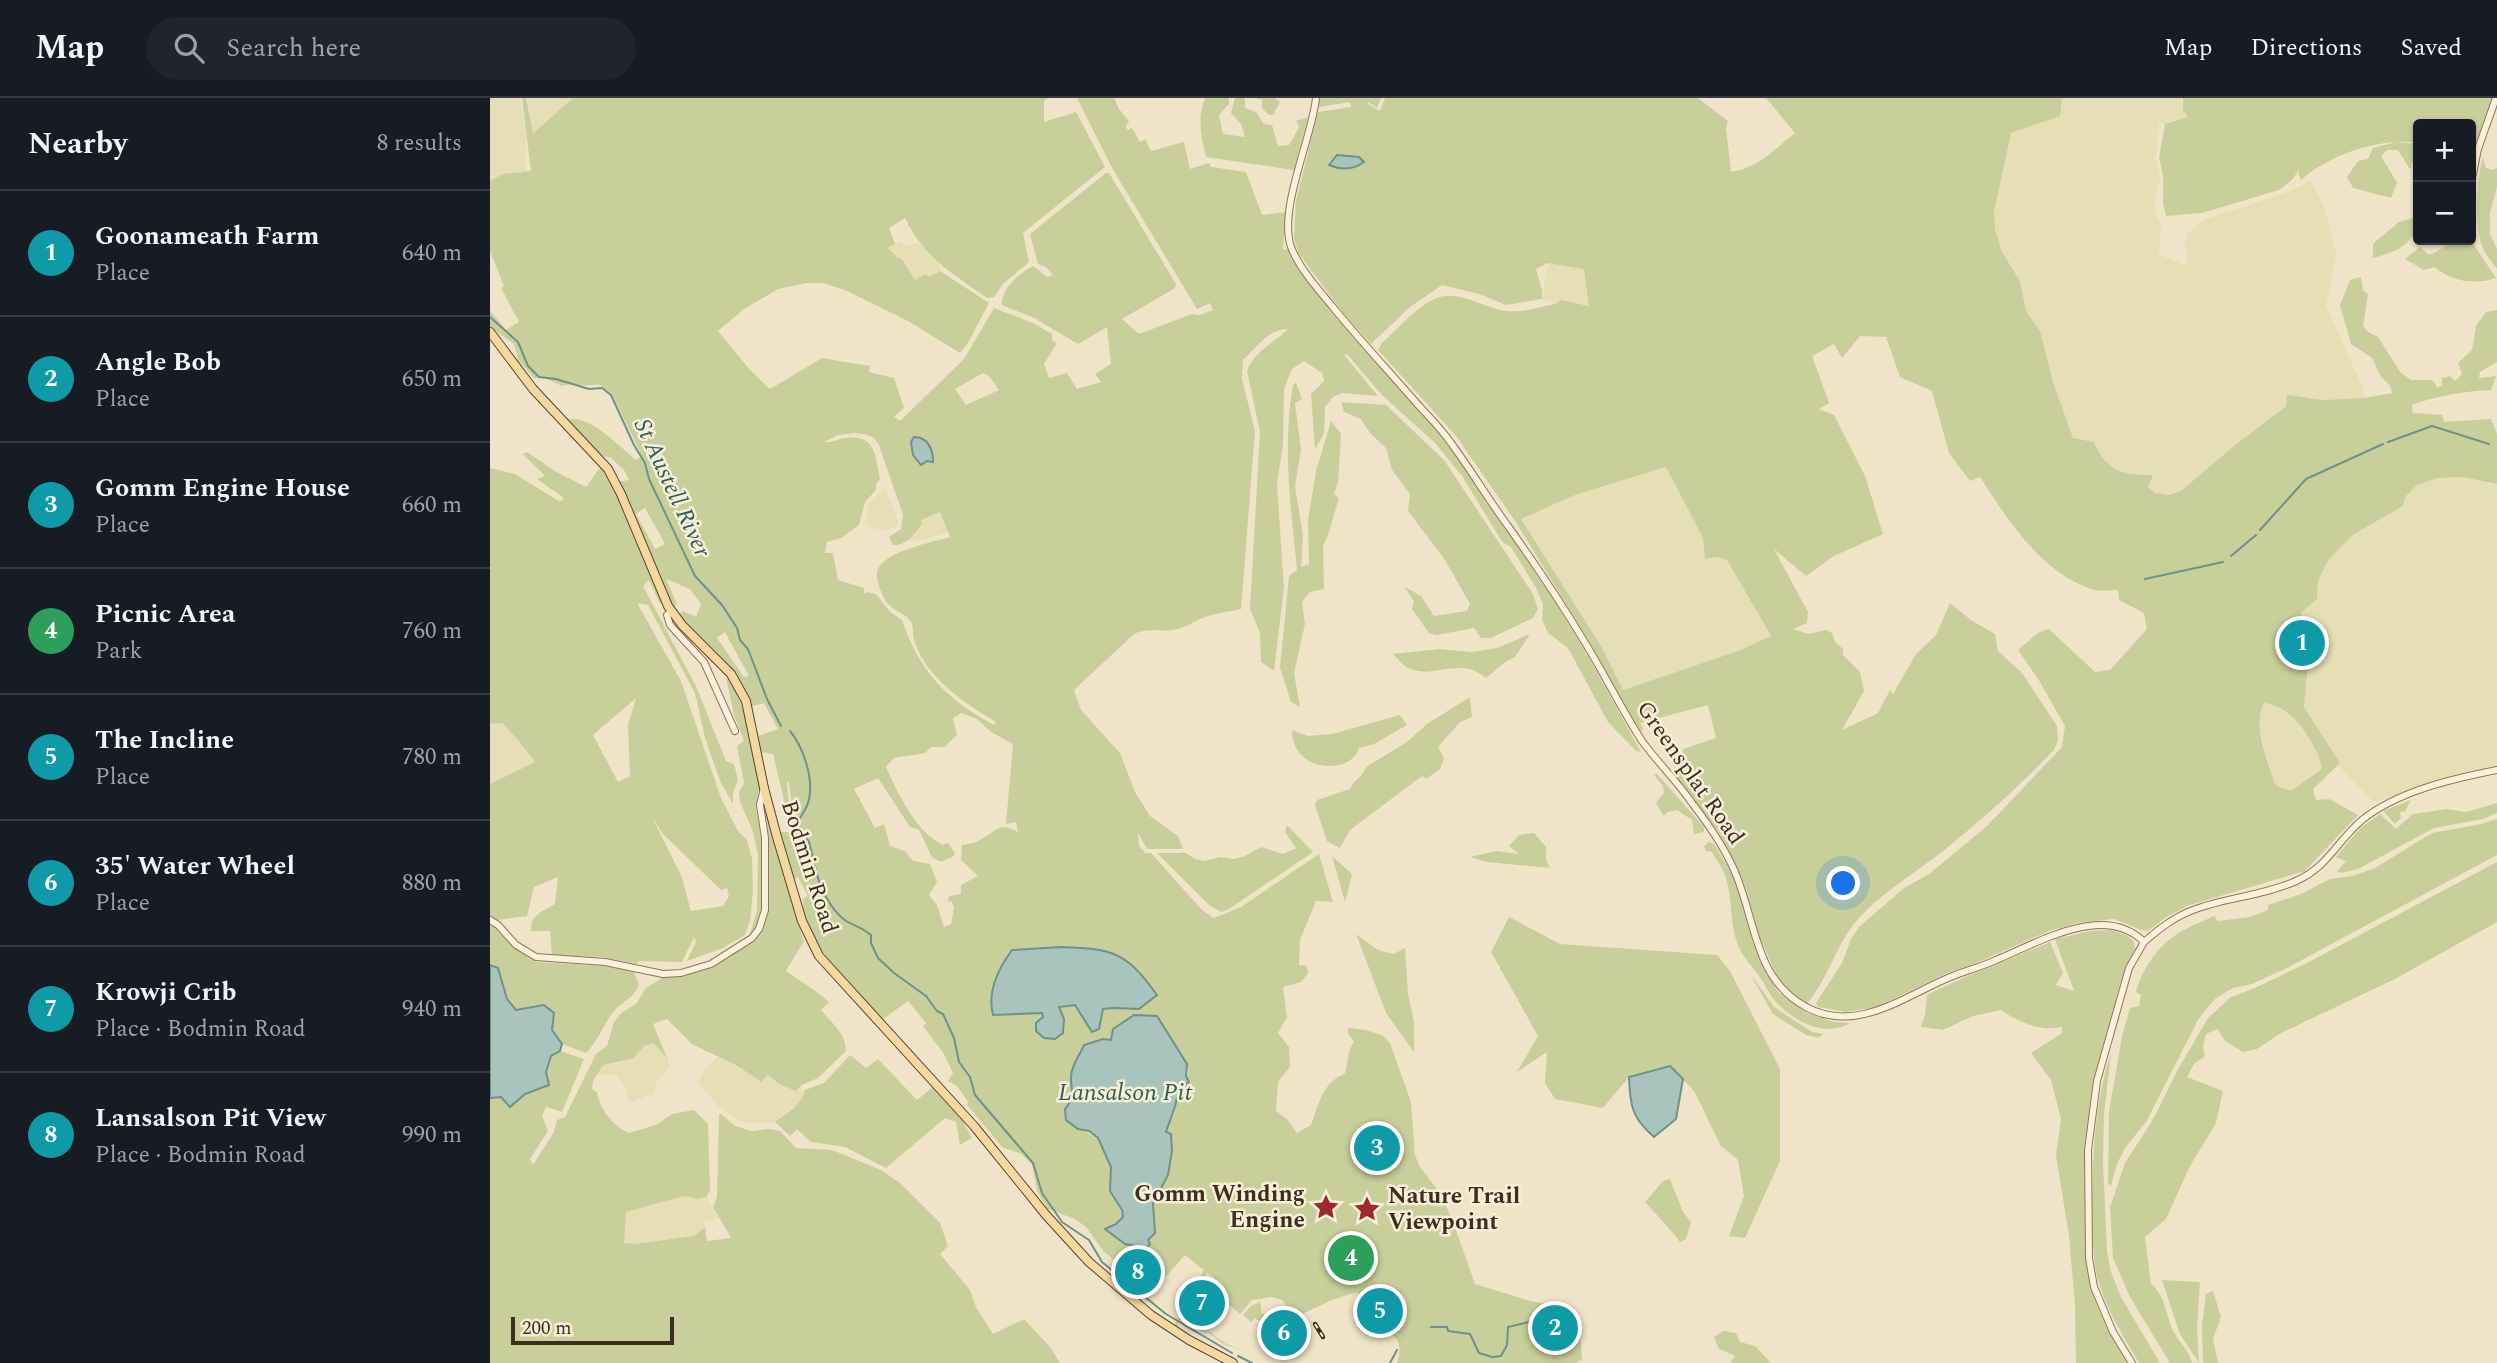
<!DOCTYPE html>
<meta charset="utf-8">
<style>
:root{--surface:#171b24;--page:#20242c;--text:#f1f3f6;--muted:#9ea1a6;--line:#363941;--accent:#7c3aed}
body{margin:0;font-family:Spectral,serif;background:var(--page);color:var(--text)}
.controls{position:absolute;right:21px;top:21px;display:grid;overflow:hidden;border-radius:7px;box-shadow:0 2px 5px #0004}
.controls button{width:63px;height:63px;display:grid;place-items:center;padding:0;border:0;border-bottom:2px solid var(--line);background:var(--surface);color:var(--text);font:35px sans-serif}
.scale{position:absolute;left:21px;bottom:18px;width:163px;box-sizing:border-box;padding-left:7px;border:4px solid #3d2e20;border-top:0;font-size:19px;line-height:24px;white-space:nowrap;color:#3d2e20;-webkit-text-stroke:5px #f7eed8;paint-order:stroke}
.you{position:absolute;left:1354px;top:786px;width:24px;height:24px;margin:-18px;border:5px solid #fff;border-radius:50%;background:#1a73e8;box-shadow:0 0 0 10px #1a73e833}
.badge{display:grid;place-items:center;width:46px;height:46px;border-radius:50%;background:var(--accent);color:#fff;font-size:23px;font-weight:700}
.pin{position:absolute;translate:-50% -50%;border:4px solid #fff;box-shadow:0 2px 7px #0006}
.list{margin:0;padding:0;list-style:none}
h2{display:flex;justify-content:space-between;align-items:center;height:91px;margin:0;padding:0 28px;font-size:30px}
h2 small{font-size:23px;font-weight:400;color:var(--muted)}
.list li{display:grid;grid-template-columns:46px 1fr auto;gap:21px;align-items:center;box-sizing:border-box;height:126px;padding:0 28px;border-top:2px solid var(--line)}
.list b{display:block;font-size:26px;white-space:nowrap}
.list p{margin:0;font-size:23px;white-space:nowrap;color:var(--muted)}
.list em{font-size:23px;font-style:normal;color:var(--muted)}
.icon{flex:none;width:38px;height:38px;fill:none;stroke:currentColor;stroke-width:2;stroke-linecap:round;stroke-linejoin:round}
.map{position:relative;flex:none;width:2007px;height:1265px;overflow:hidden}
header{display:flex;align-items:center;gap:42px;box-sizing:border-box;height:98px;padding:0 35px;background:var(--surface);border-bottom:2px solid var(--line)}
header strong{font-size:33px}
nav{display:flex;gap:38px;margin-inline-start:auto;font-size:24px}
.search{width:490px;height:63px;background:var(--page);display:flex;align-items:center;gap:18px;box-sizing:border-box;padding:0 24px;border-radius:38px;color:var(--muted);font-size:26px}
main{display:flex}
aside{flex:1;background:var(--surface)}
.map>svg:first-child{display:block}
.farmland{fill:#e6deb5}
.green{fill:#c9cf9b;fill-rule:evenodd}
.water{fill:#a9c4bc;stroke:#6f938a;stroke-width:2}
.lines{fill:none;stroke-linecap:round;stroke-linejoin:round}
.stream{stroke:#6f938a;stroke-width:2}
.minor-casing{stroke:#8d765c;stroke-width:8}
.major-casing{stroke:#5b4430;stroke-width:10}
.minor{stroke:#faf1dc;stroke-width:6}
.major{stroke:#f3d9a0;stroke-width:8}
.rail-casing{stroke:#3d2e20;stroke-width:4.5}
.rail{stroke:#f7eed8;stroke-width:2;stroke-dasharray:5;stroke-linecap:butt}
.labels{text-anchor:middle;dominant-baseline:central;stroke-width:5;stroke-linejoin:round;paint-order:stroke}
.street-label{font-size:23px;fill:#3d2e20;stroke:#f7eed8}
.poi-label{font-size:23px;font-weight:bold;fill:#3d2e20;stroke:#f7eed8;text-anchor:end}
.water-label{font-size:24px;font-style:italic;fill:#2f5d5a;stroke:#f7eed8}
</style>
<header>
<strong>Map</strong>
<div class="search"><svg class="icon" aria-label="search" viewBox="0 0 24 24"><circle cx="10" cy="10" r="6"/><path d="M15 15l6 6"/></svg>Search here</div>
<nav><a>Map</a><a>Directions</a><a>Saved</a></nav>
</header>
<main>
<aside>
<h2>Nearby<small>8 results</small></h2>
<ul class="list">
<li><span class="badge" style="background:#0f9aa8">1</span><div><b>Goonameath Farm</b><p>Place</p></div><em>640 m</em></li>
<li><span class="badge" style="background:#0f9aa8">2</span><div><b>Angle Bob</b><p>Place</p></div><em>650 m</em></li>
<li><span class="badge" style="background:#0f9aa8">3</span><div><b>Gomm Engine House</b><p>Place</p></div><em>660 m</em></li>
<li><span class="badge" style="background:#2e9e5b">4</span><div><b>Picnic Area</b><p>Park</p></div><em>760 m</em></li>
<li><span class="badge" style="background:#0f9aa8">5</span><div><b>The Incline</b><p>Place</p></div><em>780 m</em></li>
<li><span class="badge" style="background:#0f9aa8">6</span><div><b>35' Water Wheel</b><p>Place</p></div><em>880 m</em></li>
<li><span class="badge" style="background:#0f9aa8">7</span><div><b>Krowji Crib</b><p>Place · Bodmin Road</p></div><em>940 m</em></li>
<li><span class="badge" style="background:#0f9aa8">8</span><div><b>Lansalson Pit View</b><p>Place · Bodmin Road</p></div><em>990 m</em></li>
</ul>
</aside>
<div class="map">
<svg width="2007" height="1265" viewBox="0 0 2007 1265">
<rect width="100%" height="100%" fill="#f0e4c8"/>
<path class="farmland" d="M0 0H30L36 38V74L13 77 0 83Z
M36 0H83L42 35Z
M1572 0H1693L1691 3 1699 19 1675 26 1669 24 1666 60 1670 80 1664 105 1665 113 1671 127 1669 157 1698 168 1695 146 1698 135 1711 123 1803 92 1821 83 1835 111 1846 154 1836 208 1873 290 1874 300 1834 302 1820 299 1796 307 1744 348 1691 393 1679 397 1664 395 1658 389 1662 377 1641 378 1620 368 1608 354 1604 344 1583 340 1563 284 1550 233 1536 213 1530 183 1512 154 1505 131 1504 114 1521 35 1570 18Z
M411 143 416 149 428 144 448 164 450 173 439 179 425 182 412 161 407 159 398 149Z
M1058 165 1094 170 1100 208 1071 202 1065 205 1052 201Z
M1176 369 1213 440 1215 461 1226 459 1237 462 1281 539 1248 553 1133 592 1111 548 1031 421 1085 397Z
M1973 379 2007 386V668L1883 704 1848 667 1850 665 1814 609 1819 555 1811 515 1827 501 1828 483 1839 461 1864 436 1913 408 1916 398 1927 387 1948 380Z
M395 390 408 423 406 429 396 432 385 431 375 425 378 405Z
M450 414 458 434 434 442 418 443 432 427 431 422Z
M1774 603 1800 616 1820 642 1832 662V672L1801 693 1788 689 1784 684 1768 627 1770 613Z
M0 624 2 626 11 625 28 642 45 664 0 686Z
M164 945 181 967 166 984 164 995 139 1005 136 990 126 976 107 977 113 967 144 960 154 948Z
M228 959 252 972 278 976 289 986 306 993 315 992 314 1000 285 1024 253 1025 227 1007 208 985 216 969Z
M194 1098 208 1101 216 1099 229 1120 214 1123 215 1129 204 1138 144 1146 134 1145 135 1114Z"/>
<path class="green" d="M32 0H36L43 35 83 0H559L554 3V24L586 14 615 69 533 135 539 164 513 186 504 199 497 200C462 175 434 160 415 120L399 130 405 146 398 150 407 159 412 161 425 182 435 176 439 179 450 173 499 205 479 243 470 255 418 223 355 192 333 185H317L288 191 254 211 228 233 259 271 280 291 332 260 380 268 379 274 404 280 414 310 404 319 410 323 474 261 504 210 543 225 562 236V243L567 245 554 266 559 280 577 275 587 291 611 284 605 276 621 266 617 229 588 246 544 220 512 207C511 190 529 176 543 168L557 179 563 177 556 169 548 166 540 136 616 75H619L686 186 685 190 632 221 649 236 702 216 710 217 723 212 720 205 707 211 622 70 587 0H624L629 11 639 23 636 28 637 32 642 30 650 44 655 41 661 53 694 44 700 71 719 65 721 69 756 74 772 117 796 114 793 151 799 152 831 201 957 343 1065 504 1098 558 1151 654 1146 653 1118 624 1078 550 1058 535 1052 522 1053 506 1046 490 1021 449 1013 445 972 378 945 345 892 297 857 256 854 257 888 298 852 295 843 299 835 309 834 336 825 351 821 296 834 283 832 275 814 263 802 271 794 291 793 346 787 386 794 490 784 573 771 564 770 535 760 511 770 334 757 273C763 254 785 244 798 231 780 230 765 251 753 262L752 281 765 333 751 511C739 514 725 515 713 520 704 523 697 529 688 531 672 535 659 529 644 536L584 592 591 612 630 655 645 694 660 718 688 738 693 751H657L648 735 649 748 655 754 652 755H661L712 812 724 820 751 809 829 756 843 804 826 803 810 842 809 867 817 868 818 875 811 884 793 889 797 919 788 935 799 949 800 969 788 984 786 1013 797 1021 807 1035 821 1027C828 1008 833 983 855 976 858 965 857 953 864 944L858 936V930L876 932 892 937 900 945 921 1004 925 1057 930 1069 946 1090 961 1118 985 1186 1040 1203 1085 1211 1090 1231 1092 1261 1086 1265H907C913 1247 908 1236 890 1230L888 1235 876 1220 882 1219 887 1224 893 1216 889 1210 874 1212 868 1194 842 1202 806 1219 792 1202 782 1199 762 1202 750 1216 718 1189 725 1180 717 1175 712 1181H705L710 1180 714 1172 695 1157 665 1191 647 1175 638 1172 614 1154 596 1129 585 1121 558 1111 547 1093 542 1066 530 1055 513 1050 477 1007 478 1004 467 988 458 983 463 975 454 956 433 928 436 925 418 903 393 921 345 872 332 853 314 821 313 801 318 798 308 779 302 783 287 734H305L299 684H297L301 732 283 656 270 654 268 638 288 631 274 605 260 609C247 567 219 547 188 517L193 513 206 519 211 506 200 491 176 481 187 506 185 508 181 506 126 384 139 382 134 372 121 360 110 357 77 322C98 315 130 349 146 362L152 358 122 296 108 286C94 290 84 284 72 288L55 280H44L28 262 24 246 0 229V213L16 232 29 224 11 190 14 188 0 153V83L13 76 41 73ZM493 275 499 278 509 292 476 307 465 291ZM365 335C376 336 384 337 389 347L413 417 411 431 399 439 403 447C417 448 424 436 432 426L431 422 450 414 460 439C443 444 396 453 388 471 384 479 392 499 398 506 405 514 417 515 422 526 424 531 422 537 424 542 436 580 474 605 506 624L504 627C456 601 430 574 412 522L400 514 386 496 377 494 374 496V490L348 482 343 455H335L337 444 351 440 369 427 375 404 386 392V386L390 381C385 358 386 336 356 340 348 341 341 345 334 344L348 337ZM155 410 175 446 165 451 146 416ZM235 534 237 538 259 578 254 579 227 540ZM471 615 487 621 501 634 523 646 516 726 526 724 528 734C508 723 506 734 490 742 485 745 478 746 472 747L471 762 488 778 471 787V796L459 798 458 803 462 804 464 810 461 826 454 829 447 807 439 797 447 784 440 766 423 763 415 753 400 748 394 726 385 730 364 691 388 680 420 729 429 732 442 759 451 764 464 758 465 755 458 745 453 747C426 734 408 696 396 669L404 660 435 655 441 649H454L467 637 463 620ZM613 941 698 972 697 994 687 1000 684 1018 679 1024 676 1034 681 1036 682 1053 678 1077 663 1105 665 1125 658 1142 657 1150 635 1146 615 1131 633 1120C631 1109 624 1104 621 1094 618 1088 621 1079 621 1072 620 1053 606 1035 588 1031L575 1011C587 995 580 994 581 979 581 967 590 957 594 947Z
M715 0H739V6L729 17 733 36 755 39 751 26 741 15 745 0H755V10L766 14 774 26 782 27 788 48 799 47 809 29 806 23 818 19 804 72 716 59C711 39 707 20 715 0Z
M765 0H785L790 4 783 17H779L772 10V2Z
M829 0H891L887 10 878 4V6L890 13 895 0H1208L1238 23 1236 30 1241 74C1272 68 1282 53 1305 35L1276 0H1572L1570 18 1521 35 1504 114 1505 131 1512 154 1530 183 1536 213 1550 233 1563 284 1583 340 1604 344C1616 373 1634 378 1663 377L1658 389 1665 395 1679 397 1691 393 1744 348 1796 308 1797 297 1834 302 1874 300 1902 295 1900 288 1890 277 1882 260 1861 246 1850 207 1860 182 1871 179 1873 193 1878 196 1873 228 1878 234 1888 239 1911 275 1921 282H1942L1948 290 1952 287V280L1960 278 1965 283 1972 276 1968 265 1982 252 1986 228 1996 214 2007 212V264L1990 274 1989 280 2006 278 2001 292C1976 293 1945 298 1922 307L1923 315 1952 317 1954 324 2001 321 2007 336V386L1973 379 1948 380 1927 387 1916 398 1913 408 1864 436 1839 461 1828 483 1827 501 1811 515 1819 555 1814 609 1850 665 1823 691 1826 702 1839 701 1868 717 1815 773 1700 807 1678 818 1658 833 1651 832 1624 821 1587 825 1559 833 1491 863 1455 876 1387 909 1356 914 1328 909 1326 905 1352 865 1361 841 1369 829 1414 790 1439 776 1497 728 1572 649 1575 628 1550 584 1528 552 1549 534 1559 531 1605 574 1620 572 1657 531 1654 515 1629 502 1628 492C1620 492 1609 494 1601 491 1551 474 1517 421 1490 379L1480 383 1459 355 1442 293 1410 279 1396 239 1370 238 1352 260 1344 246 1322 258 1339 305 1329 311 1344 317 1375 378 1393 436 1344 458 1316 478 1284 451 1318 514 1317 525 1303 531 1319 536 1336 532 1342 535 1345 544 1353 551V557L1370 574 1374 593 1352 632 1388 615 1400 592 1403 596 1426 556 1446 537 1460 505 1481 522 1505 536 1508 553 1532 575 1567 628 1568 642 1564 652C1529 688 1493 721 1453 753 1425 775 1394 793 1370 819 1347 843 1339 880 1317 906L1302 895 1288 880 1268 836 1256 790 1230 736 1195 689 1183 677 1190 673 1193 651 1226 640 1218 607 1150 625 1153 631 1150 635 1102 548 1025 423 966 338 888 252 892 245C908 231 923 212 942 202 967 189 992 210 1016 213 1032 215 1050 209 1065 206L1071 202 1099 208 1094 171 1058 165 1046 171 1052 192V201L1016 207 992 197 952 187 920 209 881 246 854 216 809 156 804 141 806 103 828 14 861 9 860 4 829 9ZM1176 369 1213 440 1215 461 1226 459 1237 462 1281 538 1248 553 1133 592 1111 548 1031 421 1085 397ZM1774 604C1782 607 1792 610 1799 616 1810 624 1834 659 1831 672L1801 693 1788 689 1784 684C1777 659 1762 628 1774 604Z
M1693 0H2006L1988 51H1981V26H1928V45C1890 39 1839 57 1811 82L1808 75 1810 70 1802 82 1789 92 1712 115 1676 118 1673 104V77L1669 60 1675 26 1698 19 1693 12Z
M1906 44 1928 46V80L1923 65H1921L1922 71 1919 70 1908 52H1897L1891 58 1907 85 1901 100 1863 90 1857 79 1868 63 1878 61 1883 50Z
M1993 59 1995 69 2002 72 2007 70V89L2000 115V136L2007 151V171C2002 164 1995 156 1992 148 1984 128 1987 80 1993 59Z
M1981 95 1984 147 2006 180C1986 187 1961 184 1945 169L1934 172 1915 161 1930 149 1939 157C1959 149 1955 142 1981 142Z
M1928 116V136L1921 139C1914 152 1897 156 1883 160V147L1885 144 1909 124 1926 119Z
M806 285 812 301 805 305 811 351 805 388 813 438 811 469 819 466 818 422 826 373 841 323 851 336 848 385 844 396 849 400 838 437 833 448 834 491 820 494 812 504 815 526 804 575 810 609 801 604 790 570 799 478 807 472C801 410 792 350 803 287Z
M851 304 896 307 954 362 1043 496 1048 511 1043 520 1001 540H991L984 530 947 537 939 535 922 511 924 504 915 489 931 498 944 518 977 513 980 506 955 462 918 413 920 396 902 372 896 350 880 335 871 321 854 314Z
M37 354 65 373 96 389 111 368 130 403 176 509 169 504 159 482 153 488 206 588 236 663 244 666 248 682 243 695V706L231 685 215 640 205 595 158 507 147 505 191 583 231 700 248 733 257 742 262 760 263 793 260 823 255 837 233 850 197 863 206 844 204 839 192 864 149 863 146 866 111 859 62 857 60 833H41C39 818 54 812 65 806L68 779 44 789 37 818 7 822 0 818V686L45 664 28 642 12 625 2 626 0 624V370L25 376 70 404 74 400 47 381 55 378 33 356ZM146 600 138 627 140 678 128 684 103 637ZM162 719 173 736 231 792 237 790 239 798 233 808 201 813 191 777Z
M1040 536 1025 559 1015 564 996 580C968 556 940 585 915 568 911 565 907 560 903 556L949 551 982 554 1007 550Z
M236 580 240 582 254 612 269 688 266 712 273 740 272 811 266 831 259 839 267 812 268 756 262 731 250 704 249 694 254 685 247 648 254 643 244 617Z
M980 599 982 619 970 624 948 649 954 660 950 671 936 681 932 678 860 732 850 750 837 743 825 707 827 702 860 691C864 681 873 679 876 669L917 644 937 626Z
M910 617 917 627 884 646 869 650C862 677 802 676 802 632L818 638 842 636Z
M1167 676 1214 729V734L1204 736 1202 722 1187 712 1177 714 1174 718 1166 705 1174 695 1173 688 1164 677Z
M1921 702 1915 713 1910 714 1911 720 1905 726 1893 713Z
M273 704 308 826 314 843 296 873C311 884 325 891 339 904L331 912C341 924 356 936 356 953L328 980 312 987 306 993 289 986 278 977 271 984 249 969 202 946 177 921 163 926 178 962 164 945 154 948 144 960 113 967 103 983 102 991 107 994C110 1012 123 1028 139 1035L166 1027 182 1016 204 1012 218 1026 220 1092 216 1099 208 1101 194 1098 136 1114 134 1145 144 1146 204 1138 215 1129 217 1143 241 1140 223 1109 227 1099 229 1016H231L245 1028 262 1033 279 1031 290 1033 306 1050 342 1052 391 1072 410 1085 450 1125 458 1148 450 1156 480 1192 486 1209 503 1236 534 1221 560 1249 570 1265H0V1000L11 999 20 1008 35 996 59 987 56 974 61 958 70 953 94 961 72 1014 56 1009 52 1018 58 1033 40 1061 43 1067 64 1034 67 1022 75 1019 106 956 117 948 124 924 131 915 146 906 156 890 174 879 222 868 265 843 272 833 278 814 279 741 274 724Z
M2007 705V715L1993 721 1944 730 1868 771 1851 775 1847 773 1856 763 1846 759 1870 730 1890 716 1906 731 1923 716 1957 711 1976 714Z
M2007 721V757L1797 870 1762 886 1743 890 1726 900 1718 909 1708 922 1656 1024 1635 1050 1627 1066 1621 1088 1618 1085 1619 1014 1632 938 1640 910 1649 908 1651 897 1646 894C1648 884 1652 877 1657 868 1677 837 1691 833 1724 818L1728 823 1760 819 1778 812V807L1811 796 1840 781 1862 778 1885 770 1942 735 1991 726Z
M797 727 823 754 739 811 731 814 719 807 667 755H696L705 761 715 763 730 759 744 761 755 758 771 749 793 756 806 750 795 734Z
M1044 735 1056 749V762L1060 770 997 764 980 759 1006 753 1029 756 1019 748 1029 737Z
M1219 744 1224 746 1244 779 1263 844 1288 894 1318 915 1344 924 1360 925C1336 940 1305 924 1287 905 1280 898 1275 886 1269 878 1262 868 1252 858 1248 847 1239 825 1243 799 1235 777 1232 769 1226 761 1222 754L1216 753 1214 748Z
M842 758 862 776 855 804Z
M2007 764V824L1905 881 1791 935 1767 951 1753 954 1734 942 1728 931 1716 936 1713 949 1715 958 1704 966 1697 979 1733 993 1726 1025 1699 1070 1676 1121 1655 1139 1661 1186C1677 1199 1675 1219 1685 1236 1691 1246 1699 1253 1702 1265H1680L1640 1199 1623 1160 1620 1109 1635 1065 1665 1018 1686 975 1718 920 1741 899 1765 890 1815 866Z
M1019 819 1070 846 1227 857 1240 873 1290 971V1063L1255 1140 1239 1138 1254 1098 1248 1062 1231 1048 1204 993 1180 968 1139 979 1113 1010 1065 1001 1055 985 1057 954 1027 974 1048 938 1001 854Z
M0 827 7 831 26 851 46 864 117 868 144 874 149 887C142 903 131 903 122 916 112 929 108 943 96 955L72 946 62 932 26 912 17 901 8 871 0 867Z
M1622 832 1636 837 1644 843 1645 851 1632 879 1603 986 1596 1056V1162L1602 1191 1616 1227 1637 1265H1586L1585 1207 1579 1138 1566 1057 1571 1021 1561 982 1541 955 1572 935V929C1551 934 1528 924 1511 912L1483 918 1453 932 1431 929 1435 917 1437 897C1477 877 1519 862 1560 844L1573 875 1566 887 1584 893 1565 841 1600 833Z
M866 836 888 852 904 856 915 850 918 896 924 924V954L896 915Z
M1259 874 1284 909 1322 934 1334 936 1328 940 1316 937 1283 916Z
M1621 955 1614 1016 1613 1063 1617 1154 1621 1174 1631 1199 1670 1265H1649C1633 1238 1615 1210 1607 1178 1602 1154 1602 1128 1602 1103 1603 1053 1605 1003 1621 955Z
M360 957 376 970 388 961 427 1002 444 988 467 1012 482 1040 470 1047 466 1024 455 1020 396 1070 355 1049 321 1044 307 1031 300 1038 285 1024C297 1015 312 1007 315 992L334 985Z
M1180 1081 1193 1114 1201 1124 1196 1141 1190 1144C1179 1129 1167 1118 1155 1104L1173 1083Z
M1672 1182 1710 1184 1707 1230 1709 1265 1690 1236Z
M1723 1193 1731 1219 1723 1241 1728 1265H1713L1712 1228 1716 1196Z
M770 1204 772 1216 788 1215 793 1209 801 1222 780 1230 765 1220 761 1224 753 1217 761 1208Z
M691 1216H696L715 1230V1234L717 1232 736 1246 750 1251 735 1247 717 1234 715 1235 691 1222 687 1225 692 1234 685 1226Z
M1233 1233 1246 1235 1250 1244 1265 1248 1281 1265H1240L1245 1258 1229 1251 1224 1239Z"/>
<path class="water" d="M847 57 869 59 874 64C863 72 851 72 839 67Z
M424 339C438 339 443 351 443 364L437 363 431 367 423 357 421 344Z
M572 849C624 851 636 854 667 897L649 911 624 910 613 911 609 931 602 934 585 907 569 909 574 921 573 935 565 941 554 940 546 933V925L553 919 552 915 503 917C497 894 508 871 522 852Z
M0 867 8 870 17 901 26 912 54 907 64 915 62 932 72 946 70 953 61 958 56 974 59 987 35 996 20 1009 11 999 0 1000Z
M644 917 667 918 697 966 696 978 699 984 695 987 697 994 687 1000C684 1015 680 1021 676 1034L681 1036 682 1053 678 1077 663 1105 665 1135 658 1142 660 1146 657 1150 635 1146 615 1131 626 1126 633 1119 632 1112 620 1093 621 1069 608 1040 599 1033 588 1031 576 1022 575 1011C588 995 580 994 581 979 581 967 590 957 594 947L613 941 621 942 623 931Z
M1180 968 1193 981 1186 1021 1164 1039C1142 1020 1140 1008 1139 979Z"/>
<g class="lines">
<path class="stream" d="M0 219 28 244 38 268 49 279 66 281 99 291 112 290 121 297 144 347 155 365 159 381 205 478 232 507 247 530 250 542 258 551 277 601 291 628
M1898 344 1942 328 1999 346
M1770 432 1816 381 1893 346
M1741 458 1766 437
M1655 481 1733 464
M300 633C314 650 325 684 318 705 316 712 310 719 307 725L319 744 323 760
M325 768C328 786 340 812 356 823 365 828 373 830 381 837V845L388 860 404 875 436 898 447 913 453 916 464 940 469 964 480 979 485 997 543 1065 552 1095 572 1124 599 1142 612 1164 676 1216 742 1255
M941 1229H957L958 1233 980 1236 989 1255 1002 1259 1011 1258 1017 1247 1018 1229 1039 1224 1065 1223
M748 1258 762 1265
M900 1265 907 1252"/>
<g class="minor-casing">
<path id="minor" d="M826 0C822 40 788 111 801 149 809 170 828 191 842 208 868 240 896 270 923 301 935 315 950 329 961 345 981 372 998 401 1018 428 1045 466 1070 503 1094 543 1114 575 1131 611 1152 643 1168 665 1187 683 1202 705 1219 727 1237 753 1247 779 1266 827 1266 882 1316 909 1366 936 1413 899 1458 880 1474 873 1491 869 1506 862 1548 845 1614 804 1654 844L1639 870 1607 983 1598 1052 1599 1160 1604 1189 1623 1234 1642 1265
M1983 76 1988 51 2006 0
M181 513 177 517 180 527 214 564 245 633
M0 822 8 827 26 847 46 859 115 864 173 876 191 875 221 866 262 840 269 831 275 812V740L270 707 274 690
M1654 844C1669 831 1684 819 1703 812 1736 799 1773 798 1806 783 1838 769 1847 743 1872 722 1908 693 1962 681 2007 672"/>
</g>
<g class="major-casing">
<path id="major" d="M0 234 43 291 118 371 131 396 178 508 192 527 241 576 256 603 274 690 287 739 312 823 329 858 484 1028 556 1117 599 1164 661 1217 699 1242 743 1265"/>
</g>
<use href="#minor" class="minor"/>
<use href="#major" class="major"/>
<g class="rail-casing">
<path id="rail" d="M825 1226 833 1239"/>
</g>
<use href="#rail" class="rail"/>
</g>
<defs>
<g id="sight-bare" transform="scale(2.1)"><path d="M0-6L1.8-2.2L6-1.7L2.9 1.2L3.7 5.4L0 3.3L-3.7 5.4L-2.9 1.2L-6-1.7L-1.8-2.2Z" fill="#9e2a2b" stroke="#f7eed8" stroke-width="2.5" paint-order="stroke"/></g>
</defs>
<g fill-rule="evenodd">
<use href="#sight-bare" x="836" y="1109"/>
<use href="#sight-bare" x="877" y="1111"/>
</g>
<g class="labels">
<g class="street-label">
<text transform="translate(1200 675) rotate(55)">Greensplat Road</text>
<text transform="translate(319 769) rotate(72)">Bodmin Road</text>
</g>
<g class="poi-label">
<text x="815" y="1096">Gomm Winding<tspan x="815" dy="26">Engine</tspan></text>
<text x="898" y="1098" text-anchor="start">Nature Trail<tspan x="898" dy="26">Viewpoint</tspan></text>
</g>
<g class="water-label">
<text transform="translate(182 390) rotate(65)">St Austell River</text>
<text x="635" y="995">Lansalson Pit</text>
</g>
</g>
</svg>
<div class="controls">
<button>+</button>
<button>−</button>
</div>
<div class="scale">200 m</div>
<div class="you"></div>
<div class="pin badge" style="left:1812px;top:545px;background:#0f9aa8">1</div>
<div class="pin badge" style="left:1065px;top:1230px;background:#0f9aa8">2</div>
<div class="pin badge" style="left:887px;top:1050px;background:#0f9aa8">3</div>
<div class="pin badge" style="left:861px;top:1160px;background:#2e9e5b">4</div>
<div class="pin badge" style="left:890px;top:1213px;background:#0f9aa8">5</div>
<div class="pin badge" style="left:794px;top:1235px;background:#0f9aa8">6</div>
<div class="pin badge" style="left:712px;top:1205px;background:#0f9aa8">7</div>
<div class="pin badge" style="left:648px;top:1174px;background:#0f9aa8">8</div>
</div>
</main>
